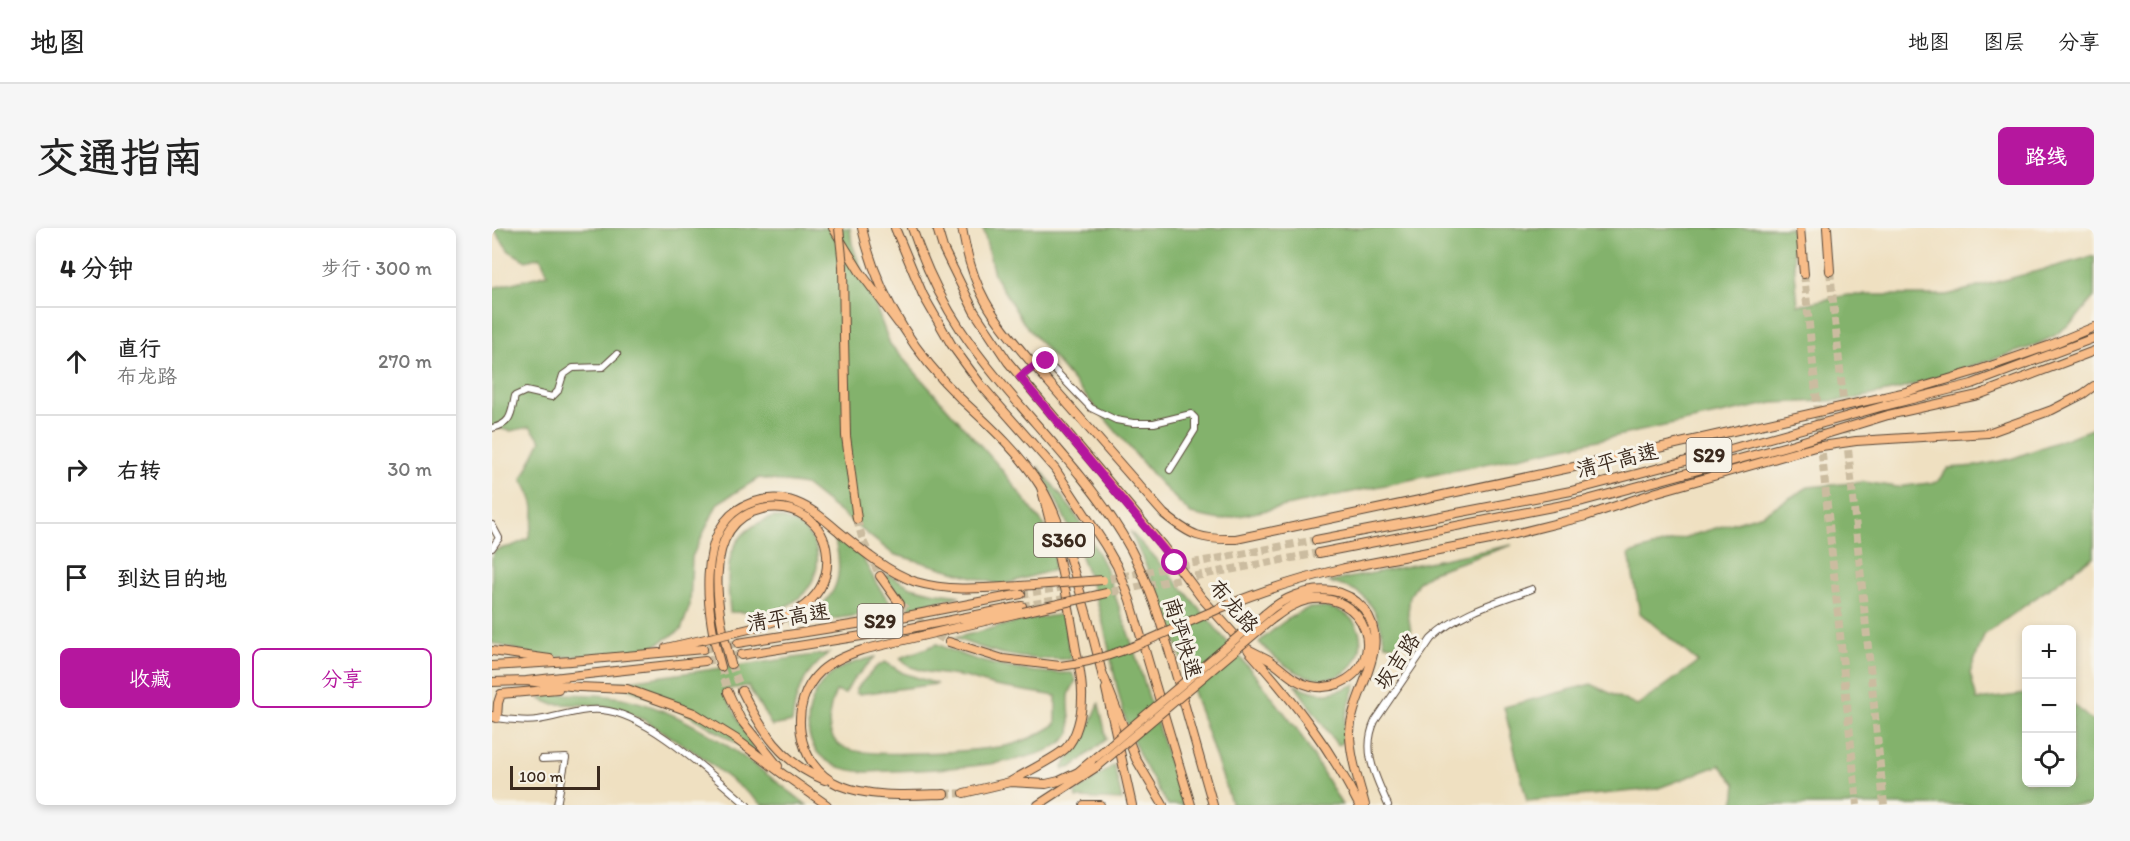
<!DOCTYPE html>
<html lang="zh">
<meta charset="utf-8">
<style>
:root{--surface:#fff;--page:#f6f6f6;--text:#222;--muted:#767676;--line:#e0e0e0;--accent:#b5179e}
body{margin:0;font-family:Itim,"LXGW WenKai TC",sans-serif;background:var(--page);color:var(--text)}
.controls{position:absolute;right:18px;bottom:18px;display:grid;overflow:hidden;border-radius:9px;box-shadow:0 3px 9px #0003}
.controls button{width:54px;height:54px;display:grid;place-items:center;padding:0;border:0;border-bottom:2px solid var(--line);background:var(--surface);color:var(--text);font:30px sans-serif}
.scale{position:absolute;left:18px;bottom:15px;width:90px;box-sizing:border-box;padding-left:6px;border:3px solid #3b2a1e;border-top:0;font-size:16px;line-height:21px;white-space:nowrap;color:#3b2a1e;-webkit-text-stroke:4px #f7f3e8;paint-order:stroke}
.stop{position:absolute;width:18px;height:18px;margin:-14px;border:4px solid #b5179e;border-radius:50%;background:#fff}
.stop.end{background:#b5179e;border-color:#fff;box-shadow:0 2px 6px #0008}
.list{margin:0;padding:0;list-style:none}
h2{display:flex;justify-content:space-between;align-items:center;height:78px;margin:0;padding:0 24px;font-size:26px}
h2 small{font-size:20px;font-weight:400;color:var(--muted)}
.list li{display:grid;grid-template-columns:39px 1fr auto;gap:18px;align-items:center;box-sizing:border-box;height:108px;padding:0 24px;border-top:2px solid var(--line)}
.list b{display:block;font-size:22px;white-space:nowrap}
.list p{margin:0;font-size:20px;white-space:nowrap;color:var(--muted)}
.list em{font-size:20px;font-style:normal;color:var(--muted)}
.actions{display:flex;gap:12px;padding:18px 24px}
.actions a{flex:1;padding:14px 0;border:2px solid var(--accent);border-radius:9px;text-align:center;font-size:21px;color:var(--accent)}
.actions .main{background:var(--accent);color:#fff}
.icon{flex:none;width:33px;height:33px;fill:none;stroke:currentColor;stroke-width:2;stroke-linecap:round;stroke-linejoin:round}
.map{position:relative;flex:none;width:1602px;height:577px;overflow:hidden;border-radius:9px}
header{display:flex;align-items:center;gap:36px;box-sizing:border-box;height:84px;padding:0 30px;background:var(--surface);border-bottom:2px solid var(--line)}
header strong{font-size:28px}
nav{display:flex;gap:33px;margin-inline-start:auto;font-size:21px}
.intro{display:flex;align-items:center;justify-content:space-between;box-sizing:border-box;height:144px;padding:0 36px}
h1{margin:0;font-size:42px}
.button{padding:15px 27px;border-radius:9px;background:var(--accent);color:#fff;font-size:21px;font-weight:700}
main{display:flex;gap:36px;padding:0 36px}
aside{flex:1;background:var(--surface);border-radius:9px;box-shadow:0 3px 9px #0003}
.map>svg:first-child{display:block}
.forest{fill:#83b26c;stroke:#5f6e45;stroke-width:1.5}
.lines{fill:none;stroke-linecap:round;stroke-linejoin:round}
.major-tunnel{stroke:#cbbca0;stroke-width:8;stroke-dasharray:8 4;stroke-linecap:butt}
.highway-tunnel{stroke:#cbbca0;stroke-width:8;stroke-dasharray:8 4;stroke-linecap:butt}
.minor-casing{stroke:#564536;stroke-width:8}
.major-casing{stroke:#564536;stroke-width:10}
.highway-casing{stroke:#564536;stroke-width:10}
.minor{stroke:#fff;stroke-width:6}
.major{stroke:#f8bd89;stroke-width:8}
.highway{stroke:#f8bd89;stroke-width:8}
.highway-bridge-casing{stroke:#564536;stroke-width:10;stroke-linecap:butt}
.highway-bridge{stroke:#f8bd89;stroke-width:8}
.route{stroke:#b5179e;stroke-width:8}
.labels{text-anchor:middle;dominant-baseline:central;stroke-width:6;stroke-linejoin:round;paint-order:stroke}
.shield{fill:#f7f3e8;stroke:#73665b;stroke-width:1.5}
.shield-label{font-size:20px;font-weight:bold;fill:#3b2a1e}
.street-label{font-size:21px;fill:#3b2a1e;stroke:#f7f3e8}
</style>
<header>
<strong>地图</strong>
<nav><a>地图</a><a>图层</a><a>分享</a></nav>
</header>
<div class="intro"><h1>交通指南</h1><a class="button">路线</a></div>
<main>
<aside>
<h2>4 分钟<small>步行 · 300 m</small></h2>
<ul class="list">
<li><svg class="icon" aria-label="ahead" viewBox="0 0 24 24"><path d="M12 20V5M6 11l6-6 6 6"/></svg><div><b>直行</b><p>布龙路</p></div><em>270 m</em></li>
<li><svg class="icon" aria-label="right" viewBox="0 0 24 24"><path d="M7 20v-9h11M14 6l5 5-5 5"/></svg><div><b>右转</b></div><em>30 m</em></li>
<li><svg class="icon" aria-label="arrive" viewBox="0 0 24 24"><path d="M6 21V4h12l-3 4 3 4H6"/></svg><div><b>到达目的地</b></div></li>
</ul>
<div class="actions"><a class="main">收藏</a><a>分享</a></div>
</aside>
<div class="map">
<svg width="1602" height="577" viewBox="0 0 1602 577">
<rect width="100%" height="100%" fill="#f7f3e8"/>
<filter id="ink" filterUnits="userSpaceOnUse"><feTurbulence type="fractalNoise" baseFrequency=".0167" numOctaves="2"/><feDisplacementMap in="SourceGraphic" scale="12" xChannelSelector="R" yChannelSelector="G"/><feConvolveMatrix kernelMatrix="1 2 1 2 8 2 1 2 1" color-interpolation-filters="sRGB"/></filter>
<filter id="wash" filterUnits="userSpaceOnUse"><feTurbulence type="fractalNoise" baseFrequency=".008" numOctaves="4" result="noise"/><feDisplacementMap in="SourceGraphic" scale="24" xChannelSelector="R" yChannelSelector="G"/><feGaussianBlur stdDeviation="1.35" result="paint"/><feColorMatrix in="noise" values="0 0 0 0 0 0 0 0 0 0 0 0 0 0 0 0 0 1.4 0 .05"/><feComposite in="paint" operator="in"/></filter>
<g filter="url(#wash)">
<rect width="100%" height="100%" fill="#efe0c1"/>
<path class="forest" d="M1 0H358L360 16 398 116 506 237 562 310V342L509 357 401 326 313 257 267 250 226 275 200 329 198 377 189 402 152 424 54 430 0 415V330L3 322 20 318 36 311C45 283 45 277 30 251L49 212 38 199 18 203 0 199V60L56 46 48 29 34 33 17 23Z
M491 0H1299L1306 77 1356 67H1455L1602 28V69L1583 92 1562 108 1539 119 1408 161 1357 172 1281 175 728 292 699 286 666 253 531 94 502 47Z
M1602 200V328L1492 407 1478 445 1485 472 1534 466V554H1580V475L1602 495V577H1242L1244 556 1228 537 1164 561 1035 573 1012 479 1099 456 1145 478 1206 434 1148 385 1137 326 1271 286 1316 259 1372 254 1405 259 1445 254 1456 240 1484 238 1519 231Z
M546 238 581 283 598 310 613 339 639 413 691 577H676C665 559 653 540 645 521 625 479 620 425 607 380 592 330 572 284 546 238Z
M282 289C338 296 339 360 290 380 274 386 255 384 238 384 234 339 232 304 282 289Z
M638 303 691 361 767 452 807 504 850 577H740L670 373Z
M341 306 370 329 386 358 403 382 299 397C342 376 356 353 341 306Z
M1020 317 943 343 927 353 918 368 916 385 919 404 902 417 893 416C889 396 883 375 864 363 856 359 845 357 837 354Z
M395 346 419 359 439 364 468 368 418 380 394 351Z
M817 380C913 370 863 517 767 414 783 400 797 388 817 380Z
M572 386 579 431C534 433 505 427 463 410L528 393Z
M445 416C489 437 532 446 580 445L584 452C582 458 577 463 577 469 576 477 580 501 578 505 559 542 414 542 374 544 359 543 343 540 331 530 308 511 314 471 334 451 347 438 366 433 383 429L361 452 353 466 344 463C337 479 331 506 349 518 369 532 492 523 518 517 535 513 550 505 564 496V468L503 458 473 449 435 444 419 439 408 430Z
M337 425C312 446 304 461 300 494L280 498 256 458 231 462 265 527 183 479 121 455Z
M393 434 411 445 445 456 367 466 364 465V461L384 439Z
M864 456 853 490 851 512 849 516 845 517 803 457C832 469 836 467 864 456Z
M59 466C86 467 116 465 142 473 207 490 263 537 315 577H271L206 526 154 493 126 481 101 477 60 476 48 471Z
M607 476 615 511 580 539 572 541 571 539 593 508Z
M622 537 630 572 584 570 583 565Z"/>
</g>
<g filter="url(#ink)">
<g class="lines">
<path class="major-tunnel" d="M1338 43 1392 577
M1312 46 1365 577"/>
<path class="highway-tunnel" d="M365 291 371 313 388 348
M606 353 824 312
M529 366 578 358
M608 366 827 325
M408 376 441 405 457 414
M530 378 572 371
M211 421 246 415
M213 433 249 427
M239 436 250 463
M229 439 236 464
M452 566 472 565"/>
<g class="minor-casing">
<path id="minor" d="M528 149 549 133H554L599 180 624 192 641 195H662L699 186 703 190V202L678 242
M0 200C20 196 19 185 23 168L34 163 60 169 66 163 71 147 81 140 111 139 125 126
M0 297 7 310 0 320
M5 490C19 492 32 494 46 492 67 489 88 480 110 482 157 486 219 547 255 577
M50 531 74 530 65 577
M896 577C884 549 869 523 883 493L939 411C966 384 1005 374 1040 361"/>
</g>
<g class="major-casing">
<path id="major" d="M370 0C385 66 421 124 469 171 498 198 528 225 549 259 565 285 573 316 582 344 593 379 603 414 611 450
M445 0 451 20 482 83 516 134 670 317 709 369 749 414
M1308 0 1312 46
M1335 0 1338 43
M757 423C800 471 838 519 867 577
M614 461 640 577"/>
</g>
<g class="highway-casing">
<path id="highway" d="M341 0 368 44 407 96
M403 0 431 67 459 116 489 157 563 241 613 317 625 338 638 372 699 577
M420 0C432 35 449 72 469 102 517 174 585 232 630 306 657 350 671 401 685 450 697 492 709 535 721 577
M470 0C481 64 498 86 539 134
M352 108 354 208 365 291
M546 142 672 286C699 308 709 312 744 311L1082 239 1410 165 1484 143 1556 118 1602 99
M824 312 1079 263 1217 227 1392 178 1480 156 1602 110
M827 325 1091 273 1295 218 1396 187 1486 167 1602 123
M853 340 998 312 1094 288 1165 264 1323 219 1364 213 1496 205 1560 182 1591 166 1602 158
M388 348 408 376
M773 386C791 370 816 359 841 363 853 365 864 372 872 381 902 420 859 464 858 505 858 529 867 554 873 577
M457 414 511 431 568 438
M246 415 415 388 529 366
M174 420 209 412
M756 421C764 426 773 429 780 434 793 443 803 455 819 458 828 460 838 459 846 456 899 434 874 360 815 372 801 375 790 384 779 392
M0 423 58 431
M249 427 414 401 530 378
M239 436C226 390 206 295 270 281 285 278 301 280 314 289 327 298 334 312 335 327 339 379 286 395 244 404
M0 438 79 433 211 421
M229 439C216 392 199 296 259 275 273 270 289 269 303 274 319 280 332 291 345 302 368 321 395 344 424 354 458 364 494 360 528 358
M610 444 644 531 671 577
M34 453 87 459 135 461 202 485 244 511 296 550
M0 454 34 453 213 433
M250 463C269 501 290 536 333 552
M236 464 249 492 286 538
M0 488 5 490 6 475 9 466 66 461
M294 548 335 577
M518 554C532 545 562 531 573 521 585 510 590 486 590 470 591 452 586 434 583 416 575 363 563 311 549 259
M472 565 518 554 554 556 567 553 586 544 604 529
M452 566C418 567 379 570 347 557 303 538 295 474 329 443 340 433 355 427 370 422L531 384
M546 577 606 538
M592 577H608"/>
</g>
<use href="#minor" class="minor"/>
<use href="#major" class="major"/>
<use href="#highway" class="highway"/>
<g class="highway-bridge-casing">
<path id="highway-bridge" d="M347 0 351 38 352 108
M539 134 546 142
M528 358 611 352
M531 384 615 365
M209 412 244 404
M568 438C626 432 677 401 731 379 771 362 811 350 853 340
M604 529 773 386
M606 538 779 392"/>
</g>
<use href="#highway-bridge" class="highway-bridge"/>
</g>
</g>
<g class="lines" filter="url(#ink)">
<path class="route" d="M554 133H549L528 149 683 335"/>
</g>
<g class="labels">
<g class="shield">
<rect x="1194.5" y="210" width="45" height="34" rx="4.5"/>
<rect x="542" y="295" width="60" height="34" rx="4.5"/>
<rect x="365.5" y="376" width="45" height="34" rx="4.5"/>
</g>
<g class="shield-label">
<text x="1217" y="227">S29</text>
<text x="572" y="312">S360</text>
<text x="388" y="393">S29</text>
</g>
<g class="street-label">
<text transform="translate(1125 232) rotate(-14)">清平高速</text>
<text transform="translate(742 378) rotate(49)">布龙路</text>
<text transform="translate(296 389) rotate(-9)">清平高速</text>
<text transform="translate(691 410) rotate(73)">南坪快速</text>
<text transform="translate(905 433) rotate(-56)">坂吉路</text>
</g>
</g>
</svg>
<div class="controls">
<button>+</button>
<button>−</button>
<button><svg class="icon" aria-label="locate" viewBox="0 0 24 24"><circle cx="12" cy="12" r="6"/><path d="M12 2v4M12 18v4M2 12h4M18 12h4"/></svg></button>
</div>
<div class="scale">100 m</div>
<div class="stop" style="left:683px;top:335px"></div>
<div class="stop end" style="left:554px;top:133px"></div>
</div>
</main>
